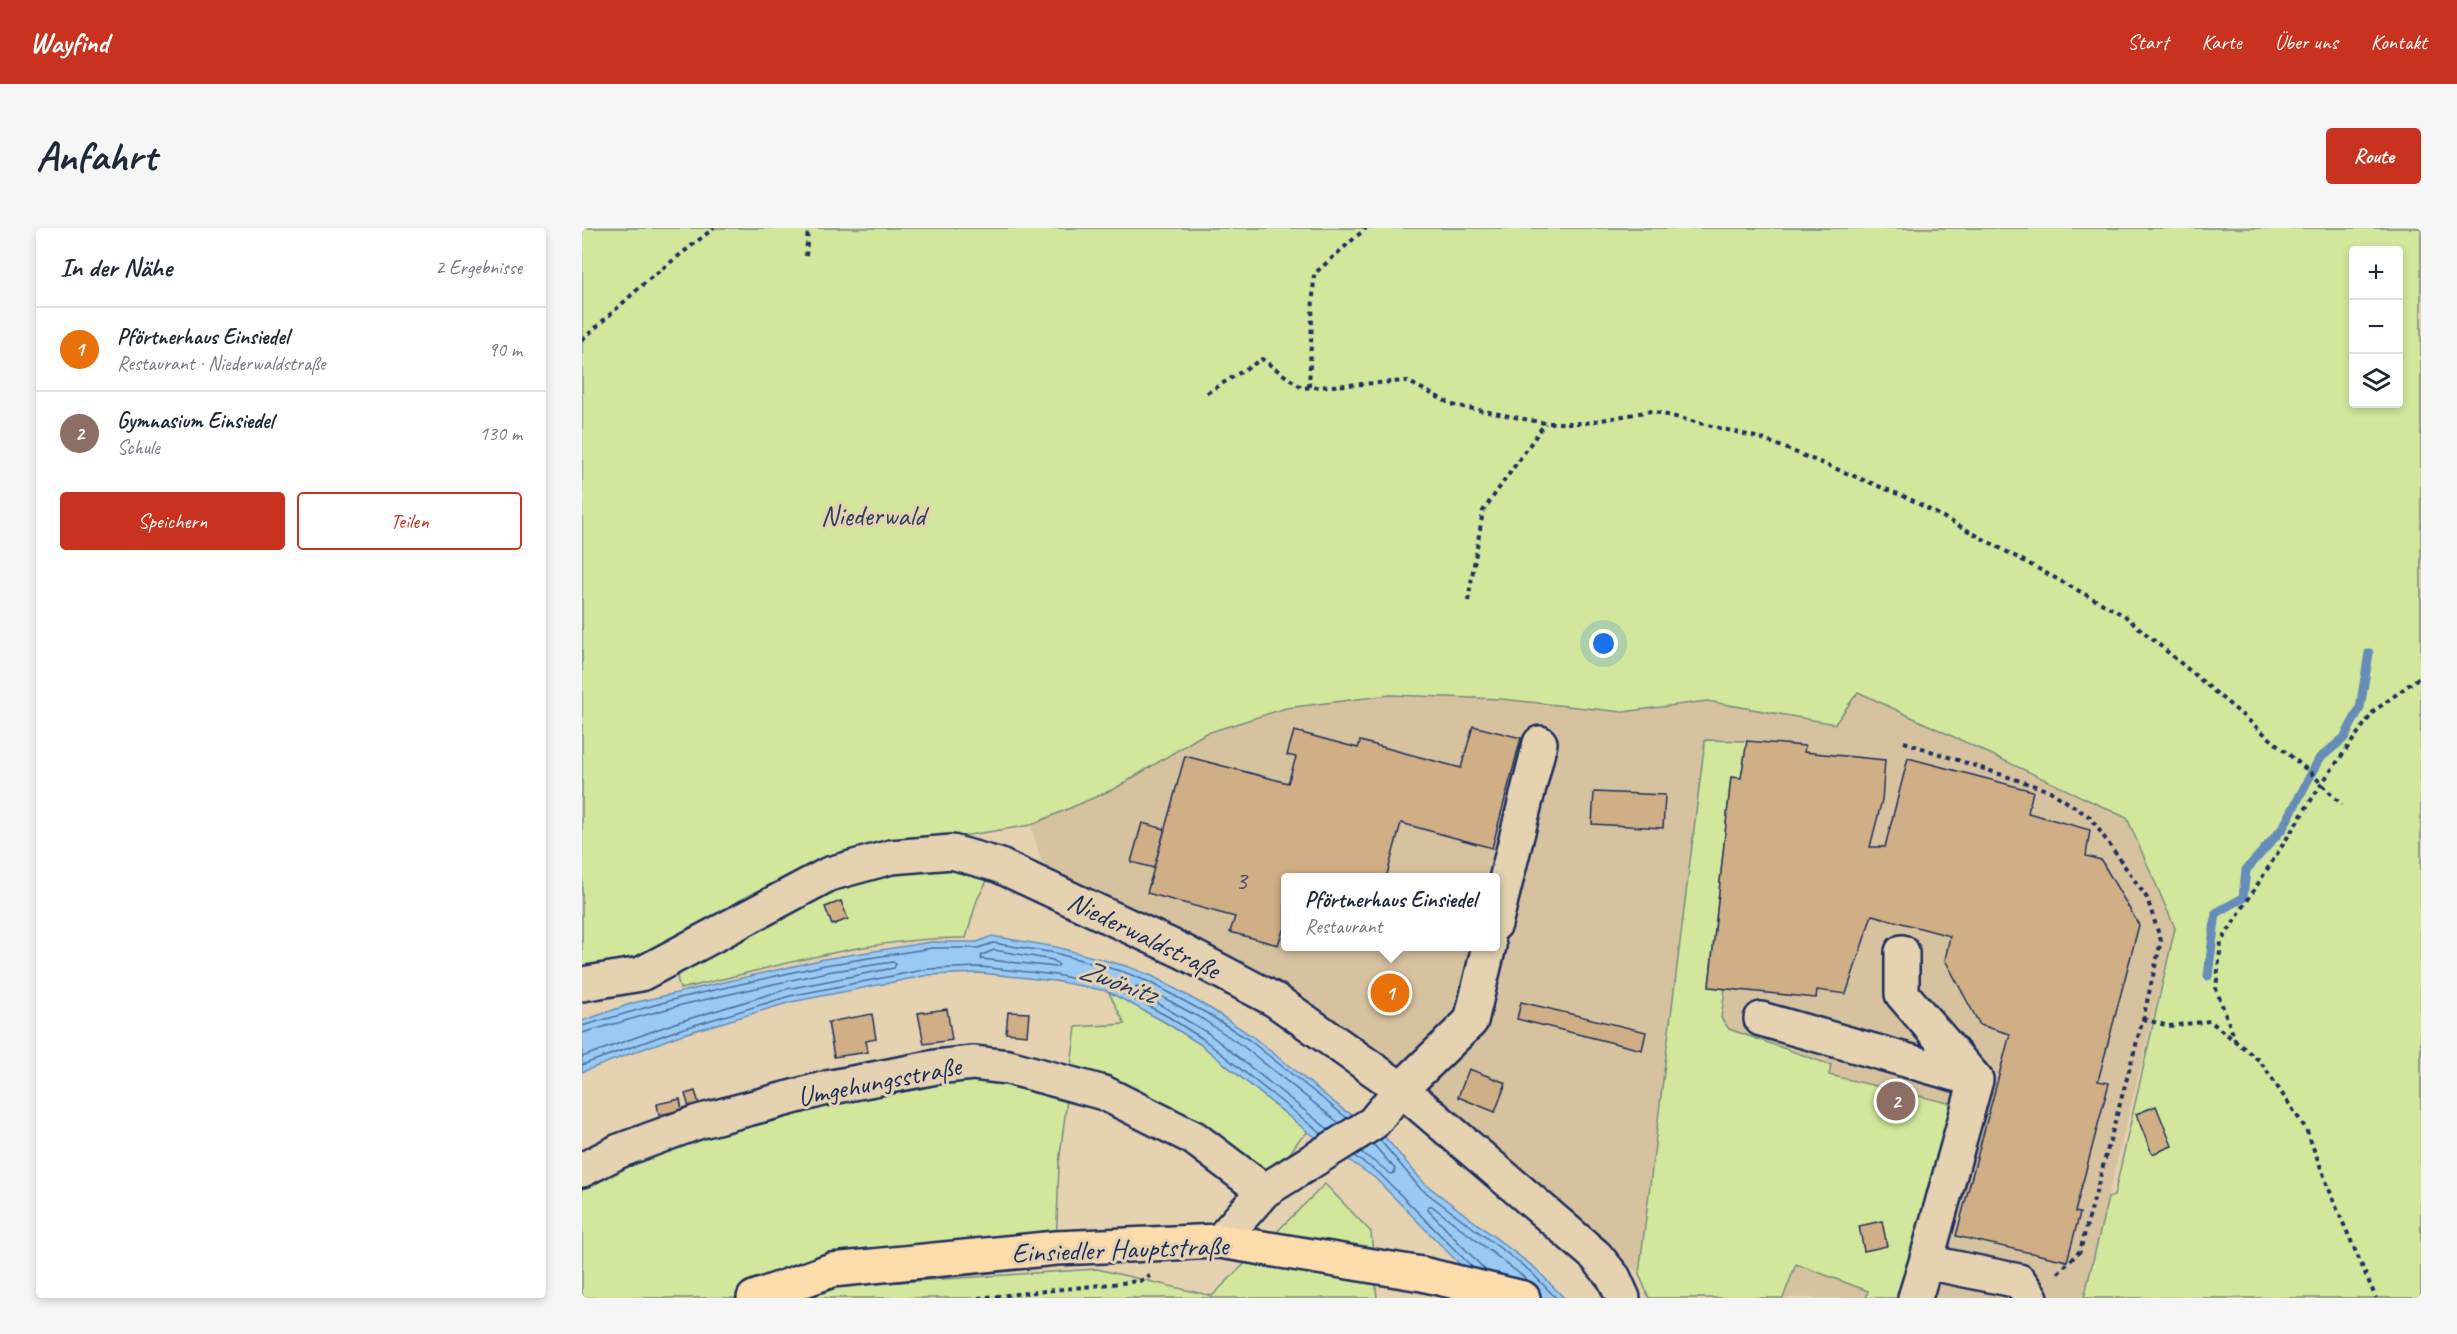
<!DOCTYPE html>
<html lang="de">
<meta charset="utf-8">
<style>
:root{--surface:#fff;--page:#f6f6f7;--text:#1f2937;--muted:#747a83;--line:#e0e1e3;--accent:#c8321e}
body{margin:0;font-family:Caveat,sans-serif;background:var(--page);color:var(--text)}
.controls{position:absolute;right:18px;top:18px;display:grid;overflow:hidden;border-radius:6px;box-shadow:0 3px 9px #0003}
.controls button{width:54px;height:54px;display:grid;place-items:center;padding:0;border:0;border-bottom:2px solid var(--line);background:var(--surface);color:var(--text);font:30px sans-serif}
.you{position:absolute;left:1022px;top:416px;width:21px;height:21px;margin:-15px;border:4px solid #fff;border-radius:50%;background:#1a73e8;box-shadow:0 0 0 9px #1a73e833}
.badge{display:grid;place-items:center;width:39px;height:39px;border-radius:50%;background:var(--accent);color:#fff;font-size:20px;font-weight:700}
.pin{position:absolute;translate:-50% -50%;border:3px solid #fff;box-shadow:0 2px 6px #0006}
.popup{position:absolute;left:699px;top:645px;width:219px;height:78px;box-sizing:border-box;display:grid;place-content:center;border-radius:6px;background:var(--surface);filter:drop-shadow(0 2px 4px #0005);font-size:20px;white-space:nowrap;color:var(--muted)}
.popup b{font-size:22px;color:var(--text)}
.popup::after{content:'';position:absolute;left:50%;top:100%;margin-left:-12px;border:12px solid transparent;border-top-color:var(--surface)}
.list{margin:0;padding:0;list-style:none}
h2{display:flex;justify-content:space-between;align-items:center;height:78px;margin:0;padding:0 24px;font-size:26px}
h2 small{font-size:20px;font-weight:400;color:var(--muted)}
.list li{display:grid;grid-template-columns:39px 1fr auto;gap:18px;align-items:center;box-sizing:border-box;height:84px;padding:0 24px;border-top:2px solid var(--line)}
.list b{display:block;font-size:22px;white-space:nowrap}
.list p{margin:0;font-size:20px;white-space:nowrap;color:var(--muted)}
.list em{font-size:20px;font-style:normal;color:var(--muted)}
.actions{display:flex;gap:12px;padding:18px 24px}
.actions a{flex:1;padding:14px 0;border:2px solid var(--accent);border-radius:6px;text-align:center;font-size:21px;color:var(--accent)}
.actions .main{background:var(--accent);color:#fff}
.icon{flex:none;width:33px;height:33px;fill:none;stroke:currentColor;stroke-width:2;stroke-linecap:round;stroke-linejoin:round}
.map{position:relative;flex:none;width:1839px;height:1070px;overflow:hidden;border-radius:6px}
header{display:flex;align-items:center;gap:36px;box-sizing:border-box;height:84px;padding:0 30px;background:var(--accent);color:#fff}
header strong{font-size:28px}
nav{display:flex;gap:33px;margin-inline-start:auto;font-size:21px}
.intro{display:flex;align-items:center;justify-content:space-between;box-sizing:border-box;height:144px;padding:0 36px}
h1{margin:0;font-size:42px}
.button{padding:15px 27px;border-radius:6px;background:var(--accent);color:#fff;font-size:21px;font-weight:700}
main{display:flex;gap:36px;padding:0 36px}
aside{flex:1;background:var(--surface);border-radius:6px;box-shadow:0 3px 9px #0003}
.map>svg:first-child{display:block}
.built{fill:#d7c2a0;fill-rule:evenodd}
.green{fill:#d2e79c;stroke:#768b7d;stroke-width:1.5;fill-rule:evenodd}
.water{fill:#98caf4;stroke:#668cb8;stroke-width:1.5}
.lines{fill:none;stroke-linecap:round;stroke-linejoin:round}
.shore{stroke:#4d6d9a;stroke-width:1.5}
.stream{stroke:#668cb8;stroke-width:9}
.building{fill:#d1af86;stroke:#1b2f5e;stroke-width:1.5}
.minor-casing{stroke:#1b2f5e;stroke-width:38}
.major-casing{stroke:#1b2f5e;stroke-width:38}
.path{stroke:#1b2f5e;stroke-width:4;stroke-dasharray:4.5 4.5;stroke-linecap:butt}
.minor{stroke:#e5d2b0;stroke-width:33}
.major{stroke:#fddcac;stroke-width:33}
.labels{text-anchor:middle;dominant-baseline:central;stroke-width:6;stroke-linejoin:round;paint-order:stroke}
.number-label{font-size:26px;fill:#484f68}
.park-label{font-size:28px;fill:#2d4164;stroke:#e5d2b0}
.street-label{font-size:28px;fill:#1b2f5e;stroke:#e5d2b0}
.water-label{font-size:30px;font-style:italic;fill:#283e6d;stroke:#e5d2b0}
</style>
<header>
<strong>Wayfind</strong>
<nav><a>Start</a><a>Karte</a><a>Über uns</a><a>Kontakt</a></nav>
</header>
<div class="intro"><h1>Anfahrt</h1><a class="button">Route</a></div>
<main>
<aside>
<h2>In der Nähe<small>2 Ergebnisse</small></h2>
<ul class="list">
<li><span class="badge" style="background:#e8710a">1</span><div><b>Pförtnerhaus Einsiedel</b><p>Restaurant · Niederwaldstraße</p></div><em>90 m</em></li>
<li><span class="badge" style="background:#8d6e63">2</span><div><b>Gymnasium Einsiedel</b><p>Schule</p></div><em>130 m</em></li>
</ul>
<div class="actions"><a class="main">Speichern</a><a>Teilen</a></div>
</aside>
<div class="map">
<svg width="1839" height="1070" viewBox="0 0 1839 1070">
<rect width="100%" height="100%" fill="#e5d2b0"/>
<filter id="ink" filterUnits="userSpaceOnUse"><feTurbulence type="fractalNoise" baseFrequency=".0167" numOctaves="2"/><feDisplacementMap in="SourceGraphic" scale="12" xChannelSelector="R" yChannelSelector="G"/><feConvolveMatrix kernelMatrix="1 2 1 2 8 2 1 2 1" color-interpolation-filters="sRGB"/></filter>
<g filter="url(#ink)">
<path class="built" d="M1276 464 1545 590 1593 700 1501 1070H1067L1057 1046 818 839 686 751 570 690 460 636 449 597 534 560 622 506 704 480 808 467 919 471 1041 484 1125 473 1253 496ZM703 650H913V718H703Z"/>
<path class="green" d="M0 0H1839V1070H1502L1526 970 1532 968 1593 700 1545 590 1276 464 1253 496 1125 473 1041 484 919 471 808 467 704 480 622 506 534 560 449 597 337 615 57 735 7 747 0 739ZM1772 22H1816V176H1772Z
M1123 512 1165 513 1159 550 1149 549 1127 758 1143 761 1139 790 1147 801 1249 837 1247 847 1371 876 1316 1070H1284L1286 1063 1214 1036 1201 1070H1067L1057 1046Z
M350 633 408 647 395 672 384 710C287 709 191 740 98 761L92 737 261 652Z
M526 763 581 793 618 816 726 904 717 912 682 963 487 855 477 936 474 1020 172 1070H0V942L354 839 487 854 494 799 543 796Z
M743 956 789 1004 795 1070H221L254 1058 515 1041 630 1068Z"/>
<path class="water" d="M410 708 474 719 544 738 570 748 629 781 670 808 763 883 791 895 842 955 953 1040 982 1070H911L793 950 726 904 618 816 581 793 525 763 473 753 398 745 347 747 209 774 98 807 0 844V793L51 775 242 731 349 714H395Z"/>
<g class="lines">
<path class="shore" d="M412 722 471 732 477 737 474 739 399 731 400 727Z
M0 798 97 770 243 737 350 720H396L411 715 473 725 542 744 567 754 626 786 667 812 765 890
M0 805 99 777 245 744 311 734 314 736 312 740 205 761 93 795 0 829
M0 837 96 802 208 768 346 741 399 739 474 747 528 758 585 788 621 811 740 906
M747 902 626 805 555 763 554 759 564 760 622 792 662 819 757 895
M798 912 838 960 918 1020 949 1044 974 1070
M779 924 809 946 812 945 813 941 791 916
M772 928 797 945 890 1039
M904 1043 846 982V978H850L947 1053"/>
<path class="stream" d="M1626 748 1634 685 1661 670 1664 642 1701 600 1737 531 1762 510 1778 480 1787 425"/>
</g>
<path class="building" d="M891 498 939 510 910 620 819 595 804 650H703V702H701L696 717 648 704 653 689 565 665 603 528 706 555 714 529 705 527 712 503 776 520 778 513 879 540Z
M1165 513 1223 518 1222 524 1303 532 1300 572 1288 619H1303L1326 530 1451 563 1446 585 1508 602 1504 628 1519 632 1557 697 1516 853 1527 855 1493 984 1498 985 1485 1033 1374 1008 1428 806 1398 797 1363 732 1368 708 1290 687 1264 766 1235 762 1234 770 1127 759 1149 549 1159 550Z
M1012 564 1083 567 1081 600 1010 596Z
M560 595 583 601 572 640 549 634Z
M259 673 266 691 250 697 243 679Z
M796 750 824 757 818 780 791 773Z
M939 774 1064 804 1060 822 935 791Z
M365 781 370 812 342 816 336 785Z
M426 784 447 785 445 807 424 805Z
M290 786 294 811 284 813 286 824 252 829 246 794Z
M887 841 924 855 913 884 876 869Z
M113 863 117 876 107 879 103 866Z
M98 871 100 882 77 887 75 876Z
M1574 878 1590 918 1570 926 1554 886Z
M1300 993 1305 1018 1282 1023 1277 998Z"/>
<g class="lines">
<g class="minor-casing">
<path id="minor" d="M913 696 958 515
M1320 724V766L1394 852 1344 1034
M0 756 59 746 247 646 309 629 370 624 416 637 600 723 693 772 819 861 1014 1028 1032 1050 1041 1070
M1179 791 1394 852
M0 942 37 923 116 894 245 860 354 839 391 835 426 839 522 865 612 910 682 963
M638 1013 682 963 791 895 819 861 889 793 907 718
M1333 1070 1344 1034 1437 1053 1449 1070"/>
</g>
<g class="major-casing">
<path id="major" d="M172 1070 250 1042 474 1020 638 1013 840 1046 941 1070"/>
</g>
<path class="path" d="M224 28 226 0
M0 112 66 52 132 0
M727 159 732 46 784 0
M625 165 680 131 720 160 825 153 871 177 963 195H1003L1069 183 1178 210 1326 270 1543 388 1730 546 1760 577
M886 373 901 283 963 195
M1322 514 1468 563 1508 589 1565 670 1579 713 1561 791 1498 1023 1474 1047
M1561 791 1587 798 1628 793 1678 833 1724 901 1752 974 1794 1070
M1654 814 1634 761 1639 714 1740 555 1792 483 1839 448
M396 1070 558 1053 568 1048"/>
<use href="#minor" class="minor"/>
<use href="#major" class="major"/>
</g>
</g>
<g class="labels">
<g class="number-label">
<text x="659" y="652">3</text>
</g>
<g class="park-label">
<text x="291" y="287">Niederwald</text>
</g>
<g class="street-label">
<text transform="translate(562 707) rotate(26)">Niederwaldstraße</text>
<text transform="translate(297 853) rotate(-11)">Umgehungsstraße</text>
<text transform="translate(538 1021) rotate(-2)">Einsiedler Hauptstraße</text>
</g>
<g class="water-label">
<text transform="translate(536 753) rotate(20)">Zwönitz</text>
</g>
</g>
</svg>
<div class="controls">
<button>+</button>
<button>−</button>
<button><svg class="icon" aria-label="layers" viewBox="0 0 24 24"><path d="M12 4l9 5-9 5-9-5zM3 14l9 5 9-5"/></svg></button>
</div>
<div class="you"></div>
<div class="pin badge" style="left:808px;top:765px;background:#e8710a">1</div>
<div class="popup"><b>Pförtnerhaus Einsiedel</b>Restaurant</div>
<div class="pin badge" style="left:1314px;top:873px;background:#8d6e63">2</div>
</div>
</main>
